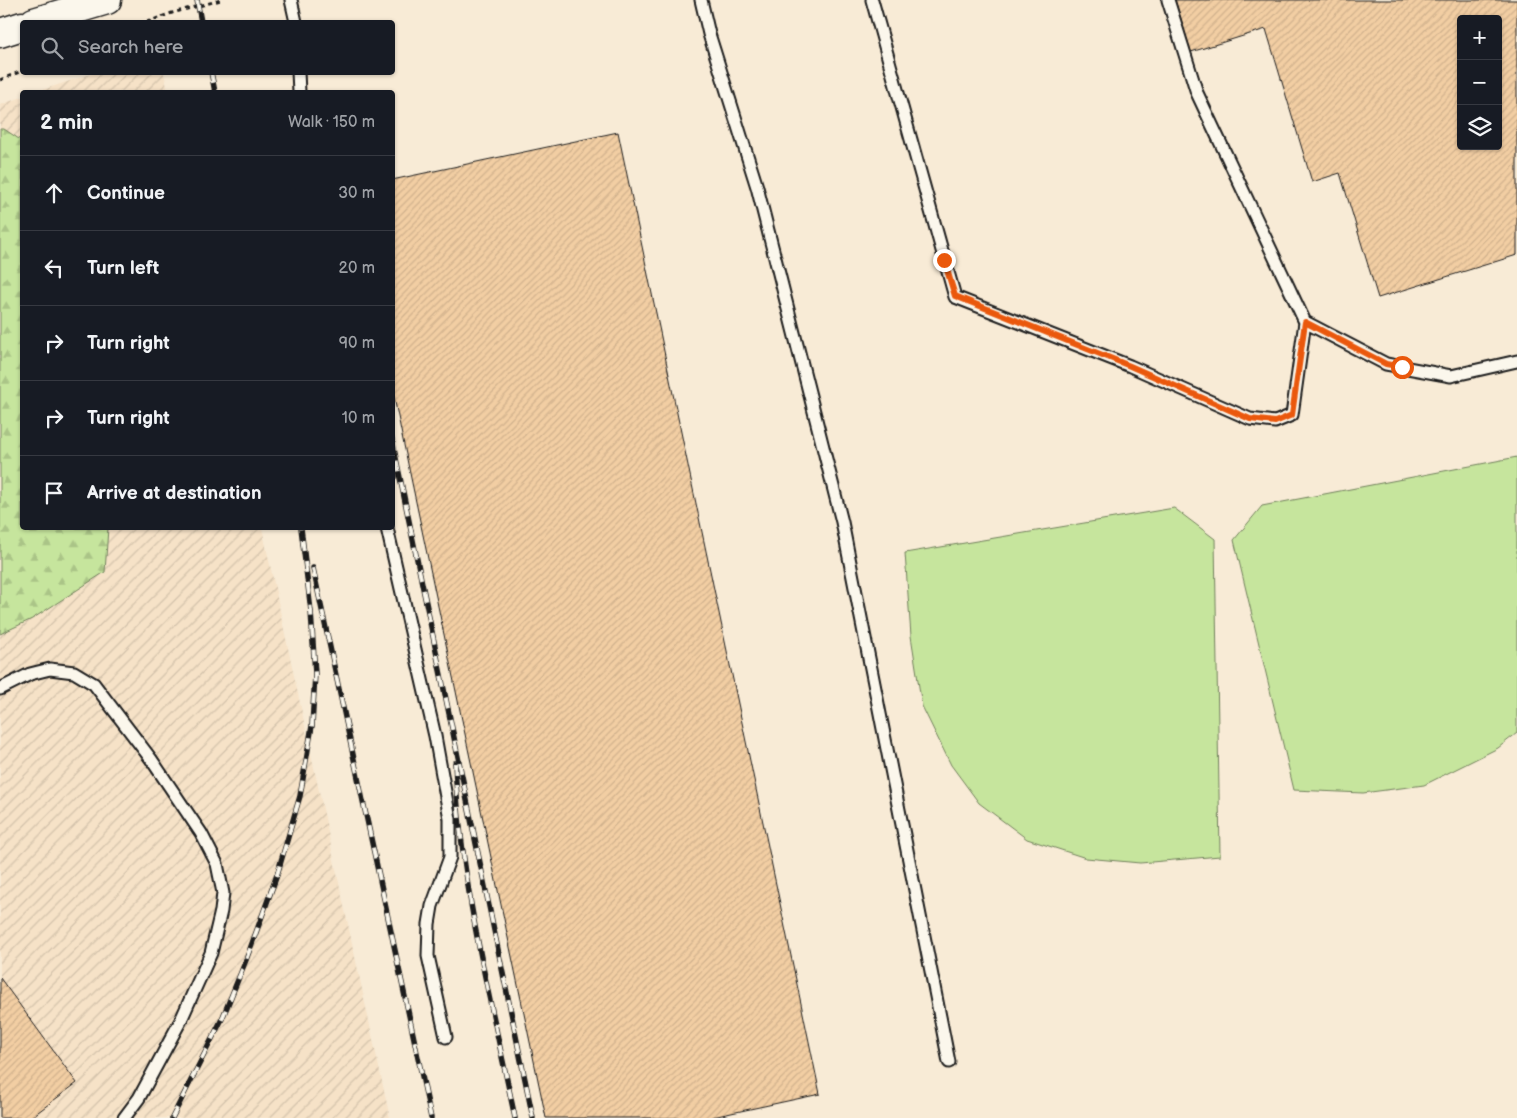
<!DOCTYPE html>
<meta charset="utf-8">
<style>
:root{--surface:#171b24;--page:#20242c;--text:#f1f3f6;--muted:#9ea1a6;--line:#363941}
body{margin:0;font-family:"Balsamiq Sans",sans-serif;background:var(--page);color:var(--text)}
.controls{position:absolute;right:15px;top:15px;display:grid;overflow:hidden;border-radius:5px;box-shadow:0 1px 4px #0004}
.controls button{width:45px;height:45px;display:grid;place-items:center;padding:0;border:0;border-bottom:1px solid var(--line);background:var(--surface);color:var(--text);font:25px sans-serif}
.stop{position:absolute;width:15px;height:15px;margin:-11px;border:4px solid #ea580c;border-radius:50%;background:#fff}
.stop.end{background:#ea580c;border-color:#fff;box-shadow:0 1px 5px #0008}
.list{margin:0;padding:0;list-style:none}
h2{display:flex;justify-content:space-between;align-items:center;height:65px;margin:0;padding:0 20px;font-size:21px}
h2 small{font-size:16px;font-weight:400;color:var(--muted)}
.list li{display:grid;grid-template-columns:32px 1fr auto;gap:15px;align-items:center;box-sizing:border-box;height:75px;padding:0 20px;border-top:1px solid var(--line)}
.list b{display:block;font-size:19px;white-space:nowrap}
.list em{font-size:16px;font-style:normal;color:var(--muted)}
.icon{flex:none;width:28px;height:28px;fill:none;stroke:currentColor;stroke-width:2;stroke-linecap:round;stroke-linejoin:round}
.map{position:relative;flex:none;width:1517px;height:1118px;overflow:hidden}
.search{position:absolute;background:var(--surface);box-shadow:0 1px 4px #0004;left:20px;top:20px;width:375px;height:55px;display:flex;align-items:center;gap:12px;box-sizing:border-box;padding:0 18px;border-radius:5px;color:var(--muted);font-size:19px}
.panel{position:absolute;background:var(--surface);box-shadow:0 1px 4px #0004;left:20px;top:90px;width:375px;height:440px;border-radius:5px}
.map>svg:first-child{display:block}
.industrial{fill:url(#industrial-furrows)}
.forest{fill:url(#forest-firs);stroke:#71805c}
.garden{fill:#c6e59d;stroke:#71805c}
.building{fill:url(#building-hatch);stroke:#1c1c1c;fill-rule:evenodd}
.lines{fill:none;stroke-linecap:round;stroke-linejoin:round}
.lane-casing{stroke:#1c1c1c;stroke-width:15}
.secondary-casing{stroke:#1c1c1c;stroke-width:31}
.path{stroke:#1c1c1c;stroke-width:3;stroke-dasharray:4 4;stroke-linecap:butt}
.lane{stroke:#fbf7ec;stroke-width:11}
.secondary{stroke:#fbf7ec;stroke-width:28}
.rail-casing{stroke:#1c1c1c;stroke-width:5.5}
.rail{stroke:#fbf7ec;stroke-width:4;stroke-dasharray:11;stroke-linecap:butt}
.route{stroke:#ea580c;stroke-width:6}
</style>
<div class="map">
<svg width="1517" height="1118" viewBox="0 0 1517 1118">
<defs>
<pattern id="industrial-furrows" width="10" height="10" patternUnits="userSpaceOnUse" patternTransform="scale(1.25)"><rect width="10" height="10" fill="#f6e2c7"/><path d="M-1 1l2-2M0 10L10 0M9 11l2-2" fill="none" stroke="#d2c1aa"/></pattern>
<pattern id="forest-firs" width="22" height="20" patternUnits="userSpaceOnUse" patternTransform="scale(1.25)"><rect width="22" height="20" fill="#c6e59d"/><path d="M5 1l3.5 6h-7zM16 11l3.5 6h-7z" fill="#aac487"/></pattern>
<pattern id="building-hatch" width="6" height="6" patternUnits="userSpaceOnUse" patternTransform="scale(1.25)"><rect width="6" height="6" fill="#f2cea3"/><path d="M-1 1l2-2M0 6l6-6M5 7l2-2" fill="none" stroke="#cfb08c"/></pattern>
</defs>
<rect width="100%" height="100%" fill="#f8ebd6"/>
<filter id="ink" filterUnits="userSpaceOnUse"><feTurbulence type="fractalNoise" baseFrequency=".02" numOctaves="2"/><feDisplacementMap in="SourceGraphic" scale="10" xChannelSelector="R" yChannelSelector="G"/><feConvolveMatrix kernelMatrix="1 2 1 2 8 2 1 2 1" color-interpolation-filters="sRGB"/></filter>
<g filter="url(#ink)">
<path class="industrial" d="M94 73H164L168 92H36Z
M22 97V528H262L390 1118H0V105Z"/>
<path class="forest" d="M0 129H4L22 141V528H108L105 572 32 619 0 634Z"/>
<path class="garden" d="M1517 457V733L1498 748 1424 785 1363 793 1294 790 1234 540 1262 506Z
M1174 508 1215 539 1220 856 1140 863 1086 858 1027 839 979 803 951 765 922 706 911 636 905 553Z"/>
<path class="building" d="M1175 0H1517V255L1378 298 1340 173 1312 182 1266 29 1191 52ZM1461 19H1498V146H1461Z
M618 132 820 1094 708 1118H546L392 388V180Z
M0 978 77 1083 30 1118H0Z"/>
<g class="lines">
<g class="lane-casing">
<path id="lane" d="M291 0 296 22
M701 0 709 34 757 187 842 522 949 1062
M872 0 955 297 1130 366 1250 419 1275 422 1292 415 1305 322 1197 93 1168 0
M298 72 299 92
M1305 322 1386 364 1451 376 1517 361
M387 528 435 736 450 819V857L432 906 429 924 428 956 446 1037
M0 689 30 674 50 669 74 672 94 684 151 759 201 833 217 864 223 893 221 911 211 953 181 1020 139 1098 124 1118"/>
</g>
<g class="secondary-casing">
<path id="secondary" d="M34 22 107 0
M0 33 22 26"/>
</g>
<path class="path" d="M147 22 172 13 221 0
M0 80 22 71"/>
<use href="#lane" class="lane"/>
<use href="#secondary" class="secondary"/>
<g class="rail-casing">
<path id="rail" d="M197 0 201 22
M211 72 215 92
M392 439 533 1118
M313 568 431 1118
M455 763C460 883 491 1001 515 1118
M172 1118 222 1019 246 960 277 875 300 796 312 726 315 674 311 611 301 528"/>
</g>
<use href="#rail" class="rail"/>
</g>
</g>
<g class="lines" filter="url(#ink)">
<path class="route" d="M944 260 955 296 1130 366 1250 419 1275 422 1292 415 1305 322 1386 364 1402 367"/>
</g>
</svg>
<div class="controls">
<button>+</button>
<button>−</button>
<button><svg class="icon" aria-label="layers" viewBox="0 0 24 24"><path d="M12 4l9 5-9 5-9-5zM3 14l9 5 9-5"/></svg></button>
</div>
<div class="stop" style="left:1402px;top:367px"></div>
<div class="stop end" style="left:944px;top:260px"></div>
<div class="search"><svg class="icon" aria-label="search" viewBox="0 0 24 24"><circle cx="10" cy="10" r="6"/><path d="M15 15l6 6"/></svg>Search here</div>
<section class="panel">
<h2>2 min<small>Walk · 150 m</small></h2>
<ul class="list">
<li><svg class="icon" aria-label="ahead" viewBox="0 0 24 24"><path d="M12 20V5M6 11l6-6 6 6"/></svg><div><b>Continue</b></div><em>30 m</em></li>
<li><svg class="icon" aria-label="left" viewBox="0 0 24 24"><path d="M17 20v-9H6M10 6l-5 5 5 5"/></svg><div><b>Turn left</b></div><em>20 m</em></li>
<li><svg class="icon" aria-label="right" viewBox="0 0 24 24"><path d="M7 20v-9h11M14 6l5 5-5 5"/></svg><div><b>Turn right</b></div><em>90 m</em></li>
<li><svg class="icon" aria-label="right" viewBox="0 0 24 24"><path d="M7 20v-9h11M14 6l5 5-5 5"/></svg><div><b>Turn right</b></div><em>10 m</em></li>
<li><svg class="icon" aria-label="arrive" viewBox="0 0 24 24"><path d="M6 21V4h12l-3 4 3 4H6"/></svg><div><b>Arrive at destination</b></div></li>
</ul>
</section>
</div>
